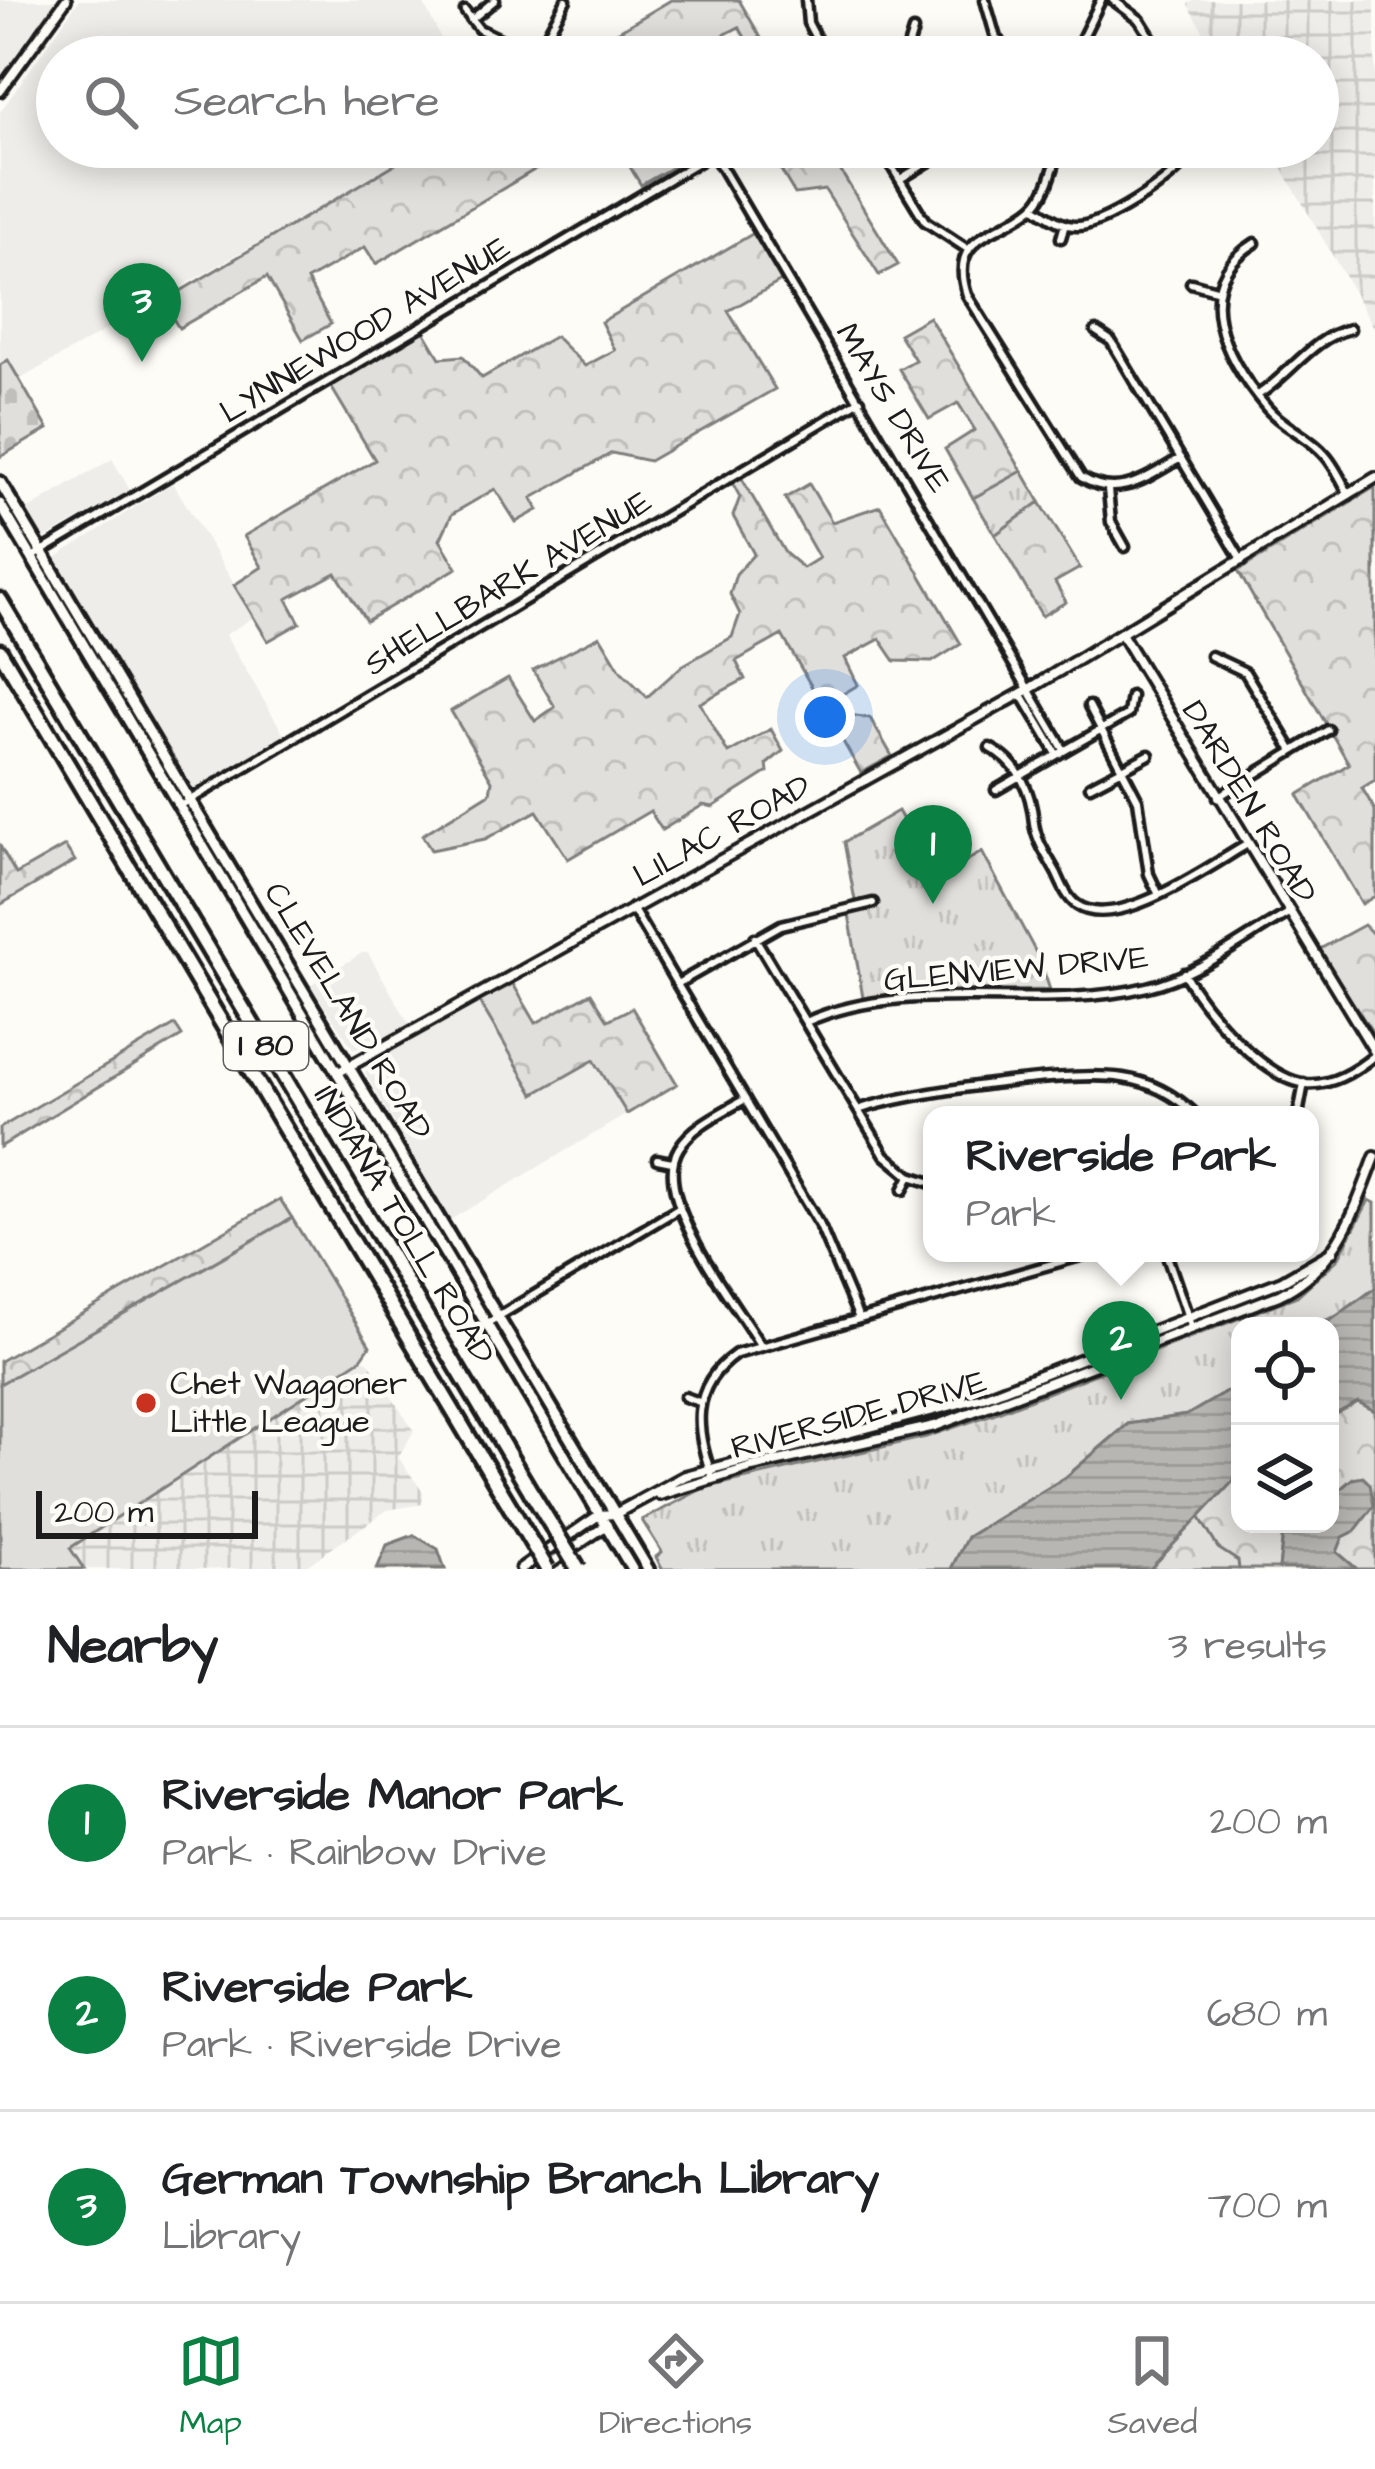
<!DOCTYPE html>
<meta charset="utf-8">
<style>
:root{--surface:#fff;--page:#f2f2f2;--text:#202124;--muted:#757577;--line:#e0e0e0;--accent:#0b8043}
body{margin:0;font-family:"Architects Daughter",sans-serif;background:var(--page);color:var(--text)}
.controls{position:absolute;right:36px;bottom:36px;display:grid;overflow:hidden;border-radius:24px;box-shadow:0 6px 30px #0003}
.controls button{width:108px;height:108px;display:grid;place-items:center;padding:0;border:0;border-bottom:3px solid var(--line);background:var(--surface);color:var(--text);font:60px sans-serif}
.scale{position:absolute;left:36px;bottom:30px;width:222px;box-sizing:border-box;padding-left:12px;border:6px solid #1c1c1c;border-top:0;font-size:33px;line-height:42px;white-space:nowrap;color:#1c1c1c;-webkit-text-stroke:9px #fdfcf7;paint-order:stroke}
.you{position:absolute;left:825px;top:717px;width:42px;height:42px;margin:-30px;border:9px solid #fff;border-radius:50%;background:#1a73e8;box-shadow:0 0 0 18px #1a73e833}
.badge{display:grid;place-items:center;width:78px;height:78px;border-radius:50%;background:var(--accent);color:#fff;font-size:39px;font-weight:700}
.pin{position:absolute;translate:-50% -99px;filter:drop-shadow(0 3px 6px #0008)}
.pin::after{content:'';position:absolute;top:63px;width:42px;height:36px;background:inherit;clip-path:polygon(0 0,100% 0,50% 100%)}
.popup{position:absolute;left:923px;top:1106px;width:396px;height:156px;box-sizing:border-box;display:grid;place-content:center;border-radius:24px;background:var(--surface);filter:drop-shadow(0 3px 9px #0005);font-size:39px;white-space:nowrap;color:var(--muted)}
.popup b{font-size:45px;color:var(--text)}
.popup::after{content:'';position:absolute;left:50%;top:100%;margin-left:-24px;border:24px solid transparent;border-top-color:var(--surface)}
.list{margin:0;padding:0;list-style:none}
h2{display:flex;justify-content:space-between;align-items:center;height:156px;margin:0;padding:0 48px;font-size:51px}
h2 small{font-size:39px;font-weight:400;color:var(--muted)}
.list li{display:grid;grid-template-columns:78px 1fr auto;gap:36px;align-items:center;box-sizing:border-box;height:192px;padding:0 48px;border-top:3px solid var(--line)}
.list b{display:block;font-size:45px;white-space:nowrap}
.list p{margin:0;font-size:39px;white-space:nowrap;color:var(--muted)}
.list em{font-size:39px;font-style:normal;color:var(--muted)}
.icon{flex:none;width:66px;height:66px;fill:none;stroke:currentColor;stroke-width:2;stroke-linecap:round;stroke-linejoin:round}
.map{position:relative;flex:none;width:1375px;height:1569px;overflow:hidden}
.search{position:absolute;background:var(--surface);box-shadow:0 6px 30px #0003;left:36px;right:36px;top:36px;height:132px;display:flex;align-items:center;gap:30px;box-sizing:border-box;padding:0 42px;border-radius:66px;color:var(--muted);font-size:45px}
.sheet{height:732px;background:var(--surface)}
nav{display:flex;justify-content:space-around;align-items:center;box-sizing:border-box;height:168px;border-top:3px solid var(--line);background:var(--surface);font-size:33px;color:var(--muted)}
nav a{display:grid;justify-items:center;gap:6px}
nav .on{color:var(--accent)}
.map>svg:first-child{display:block}
.built{fill:#eeede9}
.industrial{fill:url(#industrial-grid)}
.grass{fill:url(#grass-tufts);stroke:#7e7e7c;stroke-width:3}
.forest{fill:url(#forest-crowns);stroke:#7e7e7c;stroke-width:3}
.cemetery{fill:url(#cemetery-stones);stroke:#7e7e7c;stroke-width:3}
.pitch{fill:#e0dfdb;stroke:#7e7e7c;stroke-width:3}
.water{fill:url(#water-rules);stroke:#797876;stroke-width:3}
.lines{fill:none;stroke-linecap:round;stroke-linejoin:round}
.stream{stroke:#797876;stroke-width:3}
.minor-casing{stroke:#1c1c1c;stroke-width:15}
.tertiary-casing{stroke:#1c1c1c;stroke-width:16}
.secondary-casing{stroke:#1c1c1c;stroke-width:18}
.motorway-casing{stroke:#1c1c1c;stroke-width:21}
.minor{stroke:#fdfcf7;stroke-width:6}
.tertiary{stroke:#fdfcf7;stroke-width:8}
.secondary{stroke:#fdfcf7;stroke-width:9}
.motorway{stroke:#fdfcf7;stroke-width:12}
.motorway-bridge-casing{stroke:#1c1c1c;stroke-width:21;stroke-linecap:butt}
.motorway-bridge{stroke:#fdfcf7;stroke-width:12}
.poi-dot{fill:#c8321e;stroke:#fdfcf7;stroke-width:4.5}
.labels{text-anchor:middle;dominant-baseline:central;stroke-width:9;stroke-linejoin:round;paint-order:stroke}
.shield{fill:#fdfcf7;stroke:#605f5e;stroke-width:3}
.shield-label{font-size:30px;font-weight:bold;fill:#1c1c1c}
.street-label{font-size:33px;fill:#1c1c1c;stroke:#fdfcf7}
.poi-label{font-size:33px;fill:#1c1c1c;stroke:#fdfcf7;text-anchor:start}
</style>
<div class="map">
<svg width="1375" height="1569" viewBox="0 0 1375 1569">
<defs>
<pattern id="industrial-grid" width="8" height="8" patternUnits="userSpaceOnUse" patternTransform="scale(3)"><rect width="8" height="8" fill="#eeede9"/><path d="M0 4h8M4 0v8" fill="none" stroke="#cccbc7"/></pattern>
<pattern id="grass-tufts" width="24" height="20" patternUnits="userSpaceOnUse" patternTransform="scale(3)"><rect width="24" height="20" fill="#e0dfdb"/><path d="M3 7l-1-3M5 7V3M7 7l1-3M15 17l-1-3M17 17v-4M19 17l1-3" fill="none" stroke="#c0bfbb"/></pattern>
<pattern id="forest-crowns" width="20" height="18" patternUnits="userSpaceOnUse" patternTransform="scale(3)"><rect width="20" height="18" fill="#e0dfdb"/><path d="M2 6a3 3 0 1 1 6 0M12 15a3 3 0 1 1 6 0" fill="none" stroke="#c0bfbb"/></pattern>
<pattern id="cemetery-stones" width="16" height="16" patternUnits="userSpaceOnUse" patternTransform="scale(3)"><rect width="16" height="16" fill="#e0dfdb"/><path d="M2 7V4a2 2 0 0 1 4 0v3zM10 15v-3a2 2 0 0 1 4 0v3z" fill="#c0bfbb"/></pattern>
<pattern id="water-rules" width="6" height="5" patternUnits="userSpaceOnUse" patternTransform="scale(3)"><rect width="6" height="5" fill="#b7b6b2"/><path d="M0 2.5h6" fill="none" stroke="#9d9c98"/></pattern>
</defs>
<rect width="100%" height="100%" fill="#fdfcf7"/>
<filter id="ink" filterUnits="userSpaceOnUse"><feTurbulence type="fractalNoise" baseFrequency=".00833" numOctaves="2"/><feDisplacementMap in="SourceGraphic" scale="24" xChannelSelector="R" yChannelSelector="G"/><feConvolveMatrix kernelMatrix="1 2 1 2 8 2 1 2 1" color-interpolation-filters="sRGB"/></filter>
<g filter="url(#ink)">
<path class="built" d="M0 0H56L0 77Z
M79 0H422L450 57H57V147H424L19 380 8 361 0 365V112Z
M112 459 130 490 44 539 27 510Z
M173 483 254 617 225 635 285 736 193 789 55 558Z
M362 953H368L410 1025 354 1050 310 985Z
M479 1001 534 1093 594 1060 627 1114 450 1220 365 1073 373 1060Z"/>
<path class="industrial" d="M1195 0H1375V329L1270 147H1318V57H1218L1188 4Z
M361 1359 368 1361 414 1431 398 1457 423 1492 422 1504 387 1510 302 1569H84L70 1549Z"/>
<path class="grass" d="M1022 471 1040 502 995 535 973 498Z
M898 811 936 878 982 852 1040 960 1050 990 910 992 863 998 849 914 857 911 844 842Z
M1369 1200 1375 1203V1288C1337 1331 1292 1326 1240 1326V1384L1187 1415 1128 1424 1066 1477 967 1537 951 1569H662L656 1557 662 1552 642 1520 704 1488 926 1437 990 1415 1297 1296 1338 1259Z"/>
<path class="forest" d="M671 0H739L772 57H756L739 27 682 57H575Z
M424 147H573L376 264 365 247 307 280 331 324 303 340 267 277 179 328 162 302Z
M618 147H675L683 161 641 185Z
M767 147H826L898 265 879 275 825 190 795 194Z
M754 233 783 280 728 311 775 389 649 461 612 453 532 498 538 510 516 522 495 489 452 514 440 540 457 568 366 621 336 573 287 599 300 623 268 641 234 585 262 567 244 536 375 460 330 385 424 331 440 358 463 356 482 378 555 336 585 366 615 350 601 322Z
M929 317 1022 471 973 498 945 449 975 430 958 403 929 419 899 369 915 360 899 334Z
M741 477 785 553 803 568 819 558 785 498 809 484 832 522 880 506 961 644 932 662 895 661 880 639 845 658 858 685 838 697 849 715 870 718 892 756 861 773 782 635 736 661 745 679 700 703 728 753 771 729 783 751 767 764 768 772 713 807 703 805 662 830 650 811 568 859 537 811 485 839 431 850 422 835 490 793 492 781 451 711 508 678 535 721 555 707 533 670 600 636 621 671 647 697 682 666 732 637 740 614 730 594 736 574 754 554 733 516 740 497 732 482Z
M1375 487V780L1362 788 1375 810V896L1362 904 1298 795 1349 764 1238 571Z
M1040 502 1080 568 1055 582 1066 602 1042 616 995 535Z
M65 846 75 861 0 905V846L16 874Z
M1364 925 1375 936V1036L1318 950Z
M513 984 536 1023 591 993 608 1020 632 1008 677 1084 627 1114 594 1060 534 1094 479 1001Z
M175 1025 182 1036 0 1147V1128Z
M280 1199 292 1218 0 1384V1361Z
M1358 1402 1375 1411V1569H1357L1337 1552 1343 1537 1355 1531 1352 1479 1330 1498V1417Z
M1240 1474V1524H1284L1279 1569H1150Z"/>
<path class="cemetery" d="M8 360 48 429 0 457V365Z"/>
<path class="pitch" d="M292 1218 370 1346 361 1359 70 1548 84 1569H0V1384Z"/>
<path class="water" d="M1375 1288V1411L1358 1402 1330 1417V1326H1323Z
M1240 1384V1474L1150 1569H951L967 1537 1066 1477 1128 1424 1187 1415Z
M1363 1477 1370 1484 1374 1506 1355 1531 1343 1537 1337 1552 1357 1569H1279L1284 1524H1330V1498L1352 1479Z
M414 1535 438 1549 445 1569H377L387 1545Z"/>
<g class="lines">
<path class="stream" d="M1200 1518 1218 1548 1238 1561 1239 1569"/>
<g class="minor-casing">
<path id="minor" d="M806 0 808 23 826 57
M985 0 996 38 1015 57
M1113 0 1140 20 1163 57
M465 11 479 29 525 51 542 44 566 0
M471 20 495 0
M905 57 913 31
M1073 57 1101 0
M880 147 925 221 969 250
M1060 147C1053 167 1049 193 1033 207 1000 236 947 233 967 295L1081 477C1118 501 1147 477 1181 458
M1196 149 1210 154
M713 153 1064 750
M900 179 933 159
M1035 207C1048 216 1062 227 1079 226 1108 224 1185 173 1196 147
M1061 238 1065 224
M1255 243C1187 285 1225 359 1267 408 1283 427 1309 436 1325 455 1335 466 1342 481 1349 495
M1191 283 1216 290
M1096 331 1111 341 1242 561
M1258 395C1290 375 1313 337 1350 329
M1108 489 1111 522 1125 547
M32 557 723 147
M1211 656 1245 672 1293 751
M1021 693 1057 754
M1089 706 1138 800 1149 874 1159 895
M990 748C1020 764 1031 791 1034 823 1036 841 1049 859 1057 874 1062 885 1067 898 1077 905 1117 933 1211 865 1246 845
M1090 786 1149 755
M996 790 1128 714 1131 696
M1218 797 1328 730
M180 806 860 400
M632 908 820 1226 858 1316
M755 938 885 1155 910 1176 932 1183
M1184 973C1204 1010 1263 1079 1307 1084 1332 1086 1357 1070 1375 1055
M677 984 781 925 873 903
M806 1022C911 975 1037 1014 1147 987 1198 975 1243 939 1287 914
M745 1099C722 1113 693 1125 679 1148 649 1196 734 1301 760 1345
M858 1110C908 1092 1071 1070 1123 1078 1152 1082 1175 1095 1196 1115
M1298 1115 1304 1083
M657 1159 672 1162
M903 1190 910 1176
M1166 1253 1192 1329
M486 1324 678 1209
M685 1397 699 1402
M713 1479C695 1431 689 1387 736 1354L1091 1253"/>
</g>
<g class="tertiary-casing">
<path id="tertiary" d="M0 91 66 0
M1122 635 1375 1052
M337 1073 1031 688 1375 478
M660 1495 752 1467 935 1426 1279 1295C1336 1268 1354 1213 1375 1157
M545 1567 607 1525
M521 1569 599 1515 615 1514 685 1476 983 1397 1282 1281 1332 1252"/>
</g>
<g class="secondary-casing">
<path id="secondary" d="M0 482 648 1569
M0 504 632 1569"/>
</g>
<g class="motorway-casing">
<path id="motorway" d="M0 600 531 1492
M0 651 511 1508"/>
</g>
<use href="#minor" class="minor"/>
<use href="#tertiary" class="tertiary"/>
<use href="#secondary" class="secondary"/>
<use href="#motorway" class="motorway"/>
<g class="motorway-bridge-casing">
<path id="motorway-bridge" d="M531 1492 578 1569
M511 1508 547 1569"/>
</g>
<use href="#motorway-bridge" class="motorway-bridge"/>
</g>
</g>
<circle class="poi-dot" cx="146" cy="1403" r="12"/>
<g class="labels">
<rect class="shield" x="224" y="1022" width="84" height="48" rx="9"/>
<g class="shield-label">
<text x="266" y="1046">I 80</text>
</g>
<g class="street-label">
<text transform="translate(365 330) rotate(-31)">LYNNEWOOD AVENUE</text>
<text transform="translate(893 408) rotate(59)">MAYS DRIVE</text>
<text transform="translate(508 583) rotate(-31)">SHELLBARK AVENUE</text>
<text transform="translate(1249 802) rotate(59)">DARDEN ROAD</text>
<text transform="translate(722 831) rotate(-29)">LILAC ROAD</text>
<text transform="translate(1016 969) rotate(-5)">GLENVIEW DRIVE</text>
<text transform="translate(348 1011) rotate(59)">CLEVELAND ROAD</text>
<text transform="translate(404 1225) rotate(59)">INDIANA TOLL ROAD</text>
<text transform="translate(859 1415) rotate(-15)">RIVERSIDE DRIVE</text>
</g>
<g class="poi-label">
<text x="170" y="1384">Chet Waggoner<tspan x="170" dy="38">Little League</tspan></text>
</g>
</g>
</svg>
<div class="controls">
<button><svg class="icon" aria-label="locate" viewBox="0 0 24 24"><circle cx="12" cy="12" r="6"/><path d="M12 2v4M12 18v4M2 12h4M18 12h4"/></svg></button>
<button><svg class="icon" aria-label="layers" viewBox="0 0 24 24"><path d="M12 4l9 5-9 5-9-5zM3 14l9 5 9-5"/></svg></button>
</div>
<div class="scale">200 m</div>
<div class="you"></div>
<div class="pin badge" style="left:933px;top:904px">1</div>
<div class="pin badge" style="left:1121px;top:1400px">2</div>
<div class="popup"><b>Riverside Park</b>Park</div>
<div class="pin badge" style="left:142px;top:362px">3</div>
<div class="search"><svg class="icon" aria-label="search" viewBox="0 0 24 24"><circle cx="10" cy="10" r="6"/><path d="M15 15l6 6"/></svg>Search here</div>
</div>
<section class="sheet">
<h2>Nearby<small>3 results</small></h2>
<ul class="list">
<li><span class="badge">1</span><div><b>Riverside Manor Park</b><p>Park · Rainbow Drive</p></div><em>200 m</em></li>
<li><span class="badge">2</span><div><b>Riverside Park</b><p>Park · Riverside Drive</p></div><em>680 m</em></li>
<li><span class="badge">3</span><div><b>German Township Branch Library</b><p>Library</p></div><em>700 m</em></li>
</ul>
</section>
<nav>
<a class="on"><svg class="icon" aria-label="map" viewBox="0 0 24 24"><path d="M3 6l6-2 6 2 6-2v14l-6 2-6-2-6 2zM9 4v14M15 6v14"/></svg>Map</a>
<a><svg class="icon" aria-label="directions" viewBox="0 0 24 24"><path d="M12 3l9 9-9 9-9-9zM9 14v-3h6M13 9l2 2-2 2"/></svg>Directions</a>
<a><svg class="icon" aria-label="saved" viewBox="0 0 24 24"><path d="M7 4h10v16l-5-4-5 4z"/></svg>Saved</a>
</nav>
